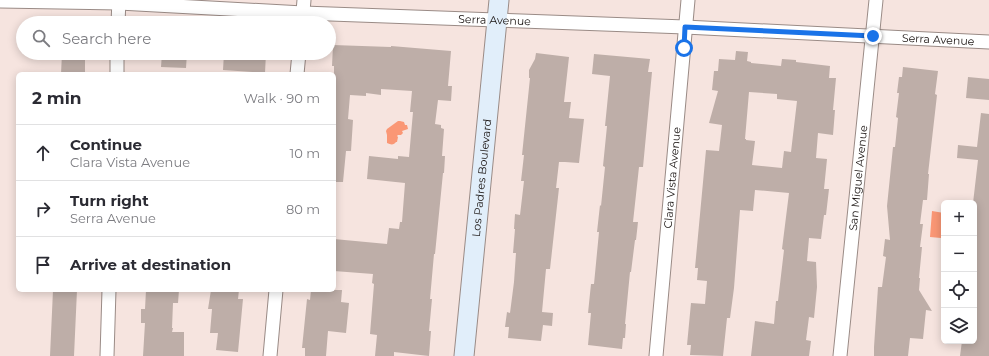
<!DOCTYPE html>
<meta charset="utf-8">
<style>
:root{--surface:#fff;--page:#f7f7f7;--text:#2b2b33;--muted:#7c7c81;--line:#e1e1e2}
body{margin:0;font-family:Montserrat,sans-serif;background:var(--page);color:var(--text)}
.controls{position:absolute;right:12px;bottom:12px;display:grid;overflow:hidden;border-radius:6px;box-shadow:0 2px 10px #0003}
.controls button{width:36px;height:36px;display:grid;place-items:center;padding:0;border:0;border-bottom:1px solid var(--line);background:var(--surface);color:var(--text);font:20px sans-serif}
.stop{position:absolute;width:12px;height:12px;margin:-9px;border:3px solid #1a73e8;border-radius:50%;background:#fff}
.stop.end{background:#1a73e8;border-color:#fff;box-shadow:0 1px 4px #0008}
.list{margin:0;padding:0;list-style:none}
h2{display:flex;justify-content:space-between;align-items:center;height:52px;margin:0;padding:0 16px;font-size:17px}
h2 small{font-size:13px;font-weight:400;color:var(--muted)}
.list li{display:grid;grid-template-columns:26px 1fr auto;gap:12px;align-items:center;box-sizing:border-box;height:56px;padding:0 16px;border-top:1px solid var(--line)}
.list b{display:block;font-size:15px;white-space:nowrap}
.list p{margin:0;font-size:13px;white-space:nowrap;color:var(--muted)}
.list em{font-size:13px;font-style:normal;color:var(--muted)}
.icon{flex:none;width:22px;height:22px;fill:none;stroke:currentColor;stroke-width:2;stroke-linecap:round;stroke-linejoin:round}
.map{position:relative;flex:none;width:989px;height:356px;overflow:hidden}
.search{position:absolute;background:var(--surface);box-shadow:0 2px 10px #0003;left:16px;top:16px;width:320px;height:44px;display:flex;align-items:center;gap:10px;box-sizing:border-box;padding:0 14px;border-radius:22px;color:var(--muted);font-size:15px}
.panel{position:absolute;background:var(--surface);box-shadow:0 2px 10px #0003;left:16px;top:72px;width:320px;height:220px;border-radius:6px}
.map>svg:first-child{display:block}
.water{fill:#fa9775}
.building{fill:#beaea8;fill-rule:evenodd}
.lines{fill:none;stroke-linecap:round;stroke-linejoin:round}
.street-casing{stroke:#9a8b86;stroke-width:15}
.secondary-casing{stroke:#9a8b86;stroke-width:21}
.street{stroke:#fff;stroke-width:13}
.secondary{stroke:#e1eefa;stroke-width:19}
.route{stroke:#1a73e8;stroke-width:5}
.labels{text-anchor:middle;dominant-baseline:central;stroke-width:4;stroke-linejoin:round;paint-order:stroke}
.street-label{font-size:11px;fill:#181210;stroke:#fef3f0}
</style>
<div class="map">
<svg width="989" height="356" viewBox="0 0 989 356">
<rect width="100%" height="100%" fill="#f6e4df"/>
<path class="water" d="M398 121H400L404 122 405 125H407L408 129 402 131 403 133 401 135H398L397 136 398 137 397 142H396C394 145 391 145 387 143V135L386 131 387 129Z
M932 211 944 213 941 238 930 237Z"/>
<path class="building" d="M333 45 391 47V46L451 51 448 86H452L451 101 438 100 435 124 441 125V128L444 129 442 156H445L444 173H443L435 254H434L430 299H432L429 331H431L429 356 394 352V356H375L377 335 370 334 374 284 372 283 373 274 334 271V239L387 244 389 228 399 229 400 222H402L405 183 367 179 369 156 398 159V156L409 157 413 112H410L412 91 381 89V95L366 93V96L350 95 348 119 353 120 351 151H346L343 182H334V66H332Z
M736 51 748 52 747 61 751 62V63L781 66 782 59 796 60V62L830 66 829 78H836L833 110H835L833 135 818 133 816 158 827 159 824 189H829L826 215H824L821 239 809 238 807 261 816 262 817 287 814 318 809 317 806 340 811 341 809 356H751L755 321 774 324 776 301H778L784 250 782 249 789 193 755 190 753 211 740 210 734 288 730 318H727L723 356 690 355 691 345H687L691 303 705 304 707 281 697 280 698 268H695L706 150 719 151 722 125 709 123 718 91 712 90 714 71H718L719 59 735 60ZM749 92 777 94V99L797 101 791 152 784 151 782 168 752 165 755 141 746 140V139H745Z
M62 53H85V74H61Z
M162 53H187L186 68 161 67Z
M224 53H266L265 73 223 70Z
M536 53 569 57 564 102H571L569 118 584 119 579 163 565 162H559L556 188H559L550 269H546L542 312 553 313 552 326 543 325 541 341 508 338 509 327H505L507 312 510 313 514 282 516 253H513L515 229H514L515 214 520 215 524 181H521L524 155H522L530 78H529V70L535 59Z
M594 54 650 59 648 72H652L643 167H639L633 222H638L636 240H635L631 272H630L625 324H626L625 338H623L622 349 588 345 591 313H588L591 284H594L599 232H597L600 205 601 206 605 167 603 166 607 126H605L610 76 592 74Z
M903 67 938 71 935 94 937 95 928 174H929L927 200H923L920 224H923L920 247H922L919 278H920L919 290 932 311 926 310 923 339 910 338 908 356H874V347L878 287H882L886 257 883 256 885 239 890 240 887 206 893 147H895L898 118 896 117 899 93H897L899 77H902Z
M968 77 989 79V100L966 98Z
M981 113 989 114V356H960L962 341H974V203H973L978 160 957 158 958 145 977 147Z
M53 290H77L74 356H50Z
M146 290H179L178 303H173L172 328H173L172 332H184V356H143L145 323H141V309H145Z
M211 290H239L238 299H243L238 352 216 350 218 333H210L212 309H208Z
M311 290H342L341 302 349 303 346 333 328 331 326 356H305V348H302L307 299 310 300Z"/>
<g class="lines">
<g class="street-casing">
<g id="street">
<path id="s1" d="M0 1 119 3 303 13 685 27 989 42"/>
<path d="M118 23 119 0"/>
<path d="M302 23 304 0"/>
<path d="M117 74V53"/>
<path d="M297 74 299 53"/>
<path d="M107 356 109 290"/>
<path d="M270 356 276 290"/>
<path id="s2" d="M656 356 688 0"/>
<path id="s3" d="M840 356 876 0"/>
</g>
</g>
<g class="secondary-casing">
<g id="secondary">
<path id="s4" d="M464 356 499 0"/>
</g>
</g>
<use href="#street" class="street"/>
<use href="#secondary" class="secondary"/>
</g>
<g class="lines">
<path class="route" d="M684 48 685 27 873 36"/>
</g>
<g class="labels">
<g class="street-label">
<text stroke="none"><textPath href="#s1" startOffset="495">Serra Avenue</textPath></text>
<text stroke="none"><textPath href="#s1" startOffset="939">Serra Avenue</textPath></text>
<text stroke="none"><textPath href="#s4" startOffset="179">Los Padres Boulevard</textPath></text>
<text stroke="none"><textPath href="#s2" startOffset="179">Clara Vista Avenue</textPath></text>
<text stroke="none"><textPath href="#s3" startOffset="179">San Miguel Avenue</textPath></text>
</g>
</g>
</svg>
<div class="controls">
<button>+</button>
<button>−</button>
<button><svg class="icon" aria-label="locate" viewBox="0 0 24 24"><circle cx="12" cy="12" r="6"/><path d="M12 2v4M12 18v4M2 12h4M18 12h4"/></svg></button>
<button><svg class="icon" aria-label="layers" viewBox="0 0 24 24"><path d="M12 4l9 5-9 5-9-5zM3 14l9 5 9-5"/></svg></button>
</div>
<div class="stop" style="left:684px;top:48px"></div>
<div class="stop end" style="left:873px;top:36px"></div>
<div class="search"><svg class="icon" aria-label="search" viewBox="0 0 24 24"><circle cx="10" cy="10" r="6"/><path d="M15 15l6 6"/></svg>Search here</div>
<section class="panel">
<h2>2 min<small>Walk · 90 m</small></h2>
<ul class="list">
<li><svg class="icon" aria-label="ahead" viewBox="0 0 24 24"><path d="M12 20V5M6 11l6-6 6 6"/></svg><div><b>Continue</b><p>Clara Vista Avenue</p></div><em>10 m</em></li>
<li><svg class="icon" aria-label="right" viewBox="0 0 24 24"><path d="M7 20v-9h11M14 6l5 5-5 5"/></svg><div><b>Turn right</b><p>Serra Avenue</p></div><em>80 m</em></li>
<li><svg class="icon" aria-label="arrive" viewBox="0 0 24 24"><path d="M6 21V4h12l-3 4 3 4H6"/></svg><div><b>Arrive at destination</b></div></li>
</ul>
</section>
</div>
